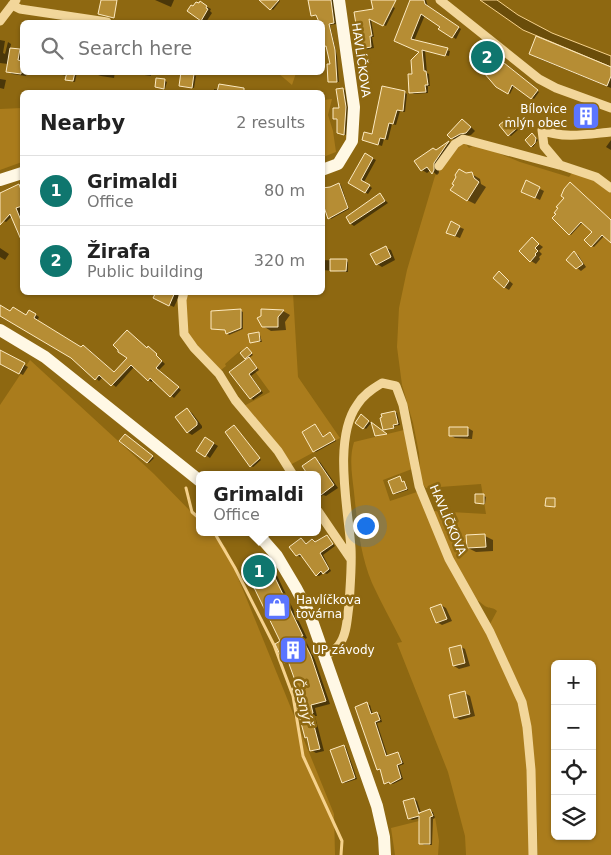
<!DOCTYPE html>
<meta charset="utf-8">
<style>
:root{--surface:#fff;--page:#f2f2f2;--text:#222;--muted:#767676;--line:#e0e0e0;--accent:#0f766e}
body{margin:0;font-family:"DejaVu Sans",sans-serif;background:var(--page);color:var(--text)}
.controls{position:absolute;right:15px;bottom:15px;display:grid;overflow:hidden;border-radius:8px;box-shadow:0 1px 4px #0004}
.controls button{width:45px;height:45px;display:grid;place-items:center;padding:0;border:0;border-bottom:1px solid var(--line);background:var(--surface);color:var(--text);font:25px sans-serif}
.you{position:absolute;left:365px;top:525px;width:18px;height:18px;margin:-12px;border:4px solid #fff;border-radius:50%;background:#1a73e8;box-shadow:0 0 0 8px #1a73e833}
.badge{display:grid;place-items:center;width:32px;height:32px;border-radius:50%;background:var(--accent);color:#fff;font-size:16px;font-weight:700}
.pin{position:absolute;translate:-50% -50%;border:2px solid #fff;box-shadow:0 1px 5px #0006}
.popup{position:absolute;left:196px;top:471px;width:125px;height:65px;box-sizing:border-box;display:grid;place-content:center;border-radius:8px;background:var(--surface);filter:drop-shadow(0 1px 4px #0005);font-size:16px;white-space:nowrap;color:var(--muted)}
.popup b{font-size:19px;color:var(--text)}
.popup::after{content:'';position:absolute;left:50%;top:100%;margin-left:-10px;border:10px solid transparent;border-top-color:var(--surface)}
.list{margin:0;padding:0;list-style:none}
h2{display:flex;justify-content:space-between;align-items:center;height:65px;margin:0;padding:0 20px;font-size:21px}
h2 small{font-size:16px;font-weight:400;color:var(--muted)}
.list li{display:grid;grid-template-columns:32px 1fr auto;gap:15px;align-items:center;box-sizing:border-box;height:70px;padding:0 20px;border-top:1px solid var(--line)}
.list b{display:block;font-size:19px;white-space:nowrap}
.list p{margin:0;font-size:16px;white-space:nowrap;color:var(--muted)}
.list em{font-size:16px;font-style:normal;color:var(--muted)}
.icon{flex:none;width:28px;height:28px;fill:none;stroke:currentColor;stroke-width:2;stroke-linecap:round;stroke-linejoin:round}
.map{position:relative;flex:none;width:611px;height:855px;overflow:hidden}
.search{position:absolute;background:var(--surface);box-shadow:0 1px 4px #0004;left:20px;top:20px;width:305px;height:55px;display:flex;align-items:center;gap:12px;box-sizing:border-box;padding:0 18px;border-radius:8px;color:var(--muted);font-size:19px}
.panel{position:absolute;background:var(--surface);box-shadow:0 1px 4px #0004;left:20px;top:90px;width:305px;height:205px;border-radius:8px}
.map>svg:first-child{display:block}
.green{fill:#aa7c1c;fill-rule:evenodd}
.water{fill:#6a4d0a;stroke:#f6d28c}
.shadow{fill:#0007}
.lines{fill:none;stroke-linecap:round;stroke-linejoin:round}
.stream{stroke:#f6d28c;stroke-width:3}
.building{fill:#b68d34;stroke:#fdeac1}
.minor{stroke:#f2d69a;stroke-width:9}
.major{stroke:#fff8e5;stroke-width:12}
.labels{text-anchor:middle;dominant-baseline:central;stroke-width:5;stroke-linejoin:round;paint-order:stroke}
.street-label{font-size:12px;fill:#fff;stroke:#8e6811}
.poi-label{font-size:12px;fill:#fff;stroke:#8e6811;text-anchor:start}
.water-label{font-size:14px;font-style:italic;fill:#fdf2db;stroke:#8e6811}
</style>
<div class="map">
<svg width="611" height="855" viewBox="0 0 611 855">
<rect width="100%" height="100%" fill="#8e6811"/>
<path class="green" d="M278 73H296L292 85Z
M332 99 328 115 333 131 336 152 323 157V100Z
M22 108V162L0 170V109Z
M465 143 469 148 476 144 520 162 569 177 573 172 592 179 611 193V855H538L536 793 525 703 490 624 497 611C493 607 491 609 487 607 482 605 480 600 474 600L447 550 433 511 486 514 481 484 426 488 421 482 419 453 413 423 402 385 397 347 399 308 407 270 435 176 457 146ZM555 664H592V836H555Z
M192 293H293L298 377 340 438 290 465 244 406 270 392 254 370 257 368 248 356 251 353 247 347 242 351 241 350 225 364 226 366 221 370 185 332V294Z
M30 360 154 474 200 521V532H211L226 548 334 814 335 855H0V405Z
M404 430 412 469 383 480 390 501 417 492 489 633 520 702 525 730 531 855H466L465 836 448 772 397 643 402 642C392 622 381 603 372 583 360 554 357 522 354 492 352 475 349 458 354 442Z
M435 817 439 841 438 855H395L391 828Z"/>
<path class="water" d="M480 0H497L518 15 552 33 611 56V67L523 30Z"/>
<path class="shadow" d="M155 0H174L171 7Z
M261 0H279L280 1 273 10Z
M309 0H333L336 24 330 25 337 56 339 82 330 81 331 65 322 22H320L318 15 312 16Z
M413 0H426L428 7 461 29 456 39 440 29 441 26 425 15 414 41 450 51 449 56 425 50 427 73 429 74 430 86H428V93L414 94 411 92 421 52 398 42Z
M200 3 211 9 210 11 212 13 206 22 201 20 194 8Z
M393 7 395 8 386 26 371 19 374 37H372L374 48 364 50 361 48 355 13Z
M0 40 5 41 3 53 5 54 8 42 11 44 10 49 22 52V72H27L26 76 12 74 7 71 8 64 0 63Z
M530 54 611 68V88L542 60Z
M497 57 539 92 534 99 514 86 510 94 497 86Z
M77 72 75 82 68 80 67 76 52 73Z
M98 72H115L114 78 101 76 98 75Z
M125 72H151V76Z
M194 75 196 76 194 88 180 86Z
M0 79 6 80 4 89 0 88Z
M165 81 167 82 165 89 156 87Z
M214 89 219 90H241L240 92H214Z
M343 89 345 90 348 109 346 135 340 133 339 120 334 119 340 109Z
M404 92 407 94 405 112 400 111 396 125 392 124 388 140 384 139 382 146 366 141 373 136Z
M593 114 598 117 594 125 585 121Z
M511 120 519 129 511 136 509 135Z
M467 123 475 131 471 135 465 136 457 141 452 138Z
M534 136 538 140 533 147 531 146Z
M611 140V150L606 147Z
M450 142 453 145 438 166 439 173 437 175 431 170 427 173 422 170 436 152Z
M366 155 376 160 364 182 372 188 368 194 350 183Z
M470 173 480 179 481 184 486 187 475 204 467 200 455 185 466 174Z
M526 182 544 191 540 200 527 194Z
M339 184 341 185 349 209 331 219 326 208H322V190Z
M19 186H22V229L20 230 12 216 6 222 4 221 0 224V194Z
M380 195 388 203 354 226 351 224 347 217Z
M553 218 611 220V241L605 235 594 247 592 246 594 232 583 222 571 235Z
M459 227 464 229 460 238 452 235Z
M532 239 543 247 539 251 542 254 539 257 540 259 536 264 531 261Z
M0 248 9 254 5 260 0 257Z
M386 248 391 250 395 260 382 267 377 264Z
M574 253 578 255 586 267 581 271 577 268Z
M322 260 346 261 348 262V272L322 270Z
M504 276 513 284 509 290 504 287Z
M157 292H181L174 307 160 301Z
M0 306 11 313 26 317 33 313 39 317 37 321 82 348 84 346 87 348 115 373 149 348 165 364 159 370 181 390 174 398 153 380 152 382 148 380 134 367 116 387 103 377 99 381 72 357 0 315Z
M262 310 283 311 290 315 285 322 286 330 271 331 263 326Z
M241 311 243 312V329L229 335 227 333Z
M258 334 260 335 262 342H251Z
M249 350 253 355 249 358 259 370 251 376 263 393 253 400 231 372 248 359 246 358Z
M0 352 28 367 23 375 0 363Z
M187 410 192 413 202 426V428L192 435 187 432Z
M395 412 397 413 400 425 394 426 395 428 386 430 384 429Z
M361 416 371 423 366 429 357 423Z
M316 426 324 437 330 434 336 441 316 452 314 451Z
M236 428 261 460 253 467 251 466Z
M468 428 473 431 472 439 455 438 450 435Z
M128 437 154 458 149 463 147 462Z
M205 438 218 446 210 458 198 450Z
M315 459 320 462 338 488 326 496 323 495 318 499V475Z
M400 478 403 483 406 484 408 490 396 494 394 493Z
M484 496 486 497 485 504 476 502Z
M485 536 493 540V551L476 552 468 548Z
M327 537 335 546 323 555 331 571 327 574 324 573 319 576 316 575 302 555 300 557 297 555 301 539 307 544 316 543Z
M265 559 270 561 307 638 305 639 315 660 330 704 315 708 317 716H315L324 751 316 753 311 750 308 739 306 737 298 687 290 665 285 663 276 644 282 641 250 563 252 565Z
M441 605 446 608 452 621 442 625 437 622Z
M461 647 465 649 470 666 459 669 454 666 450 649Z
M465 693 470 696 475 716 460 720 455 717Z
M367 704 370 705 373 715 377 713 380 715 382 722 377 723 388 757 398 754 400 755 404 764 399 766 403 779 393 784 385 783 381 771 378 769Z
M344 746 346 747 357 779 345 783 343 782Z
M414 799 417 801 421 813 430 811 433 812 435 818 433 819 432 845H424L421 843 420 818 412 820 409 818Z"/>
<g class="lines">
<path class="stream" d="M186 488 192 512 200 519
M214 532 235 568 274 645 293 696 303 756 342 841 341 855"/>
</g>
<path class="building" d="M101 0H117L114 18 98 14Z
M259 0H279L270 10Z
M308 0H331L334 23 329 24 335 50 337 82H328L327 64H330L326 46 322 47V22H319L316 15 311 16Z
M371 0H396L383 26 369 19 372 36H370L371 47 360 49 354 12 373 9Z
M410 0H424L425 4 459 27 452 38 438 29 440 27 421 14 411 39 448 48 445 56 422 50 424 71H426L428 85H425L426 92 409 93 408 74H412L411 60 419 52 394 41Z
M200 1 207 6 206 8 208 9 201 21 187 11 191 5 193 6 196 2 199 3Z
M536 36 611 67V76L607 86 529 54Z
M10 48 20 49 18 60 22 61 21 74 6 72Z
M494 55 538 90 531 99 512 85 508 94 496 87 484 73 487 70 484 67Z
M67 72H75L73 81 65 80Z
M181 72 194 74 192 88 179 86Z
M156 78 165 79 164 89 155 87Z
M219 84 244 88V92H217Z
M382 86 405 91 403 111 397 110 393 124 389 123 385 139 380 138 378 145 362 140 364 132 372 134Z
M343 88 346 107 344 135 337 133V119H333V108H339L336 89Z
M583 109 594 113 589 124 578 119Z
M509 117 517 128 508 136 499 125Z
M462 119 471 127 466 133 460 134 451 139 447 135Z
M532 133 536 138 535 143 531 147 525 140Z
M449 141 434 163V170L432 174 427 167 421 171 414 161 433 148 436 150Z
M365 153 373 158 361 180 370 185 365 193 348 183Z
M459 169 466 173 472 172 474 178 479 182 467 201 450 190 454 185 452 184 456 177 455 175Z
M526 180 540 187 535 198 521 192Z
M570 182 611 220V243L602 235 591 247 584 240 592 232 581 222 569 235 552 218 556 214 554 213 558 208 556 207 564 198 561 196 564 189Z
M339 183 348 208 328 219 324 207 322 208V188L330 187Z
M19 184 22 193V206L16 208 22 223V242L10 214 0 225V193Z
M380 193 385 201 350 224 346 217Z
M451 221 460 226 455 236 446 233Z
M532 237 539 244 535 248 538 251 535 254 536 255 530 262 519 251Z
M386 246 391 257 376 265 370 254Z
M574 251 583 264 576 269 566 260Z
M330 259H347L346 271H330Z
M499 271 509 281 504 288 493 278Z
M156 292H175L169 306 153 298Z
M0 305 10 311 13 307 26 315 29 310 36 314 34 318 81 347 83 345 114 372 127 358 118 352V350L113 345 127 330 147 348 148 346 157 354 156 355 162 361 156 368 179 387 170 397 150 378 148 381 131 365 111 386 99 375 95 380 71 358 0 316Z
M241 309V328L226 334 225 330 211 329V311Z
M261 309 284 310 278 317V327H262L257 318 261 316Z
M259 332 260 341 250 343 248 334Z
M247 347 252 353 245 359 240 353Z
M0 350 25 363 19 374 0 364Z
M249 357 257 368 249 374 261 391 250 399 229 372Z
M187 408 197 422V425L187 433 175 417Z
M395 411 398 424 393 425 394 428 383 430 380 418 382 417 381 414Z
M361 414 369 421 363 429 355 423Z
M371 422 387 434 375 436Z
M315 424 323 437 330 432 335 440 313 452 302 432Z
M234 425 260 458 250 467 225 432Z
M449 427H468V436H449Z
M125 434 153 456 147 463 119 441Z
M205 437 214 443 205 457 196 451Z
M315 457 334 485 321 495 318 490V475H308L302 466Z
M400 476 402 482 404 481 407 489 393 494 388 481Z
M475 494H484V504L475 503Z
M546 498H555V507L545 506Z
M485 534 486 547 467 548 466 535Z
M327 535 333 544 320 553 329 569 323 574 321 571 316 576 300 554 296 556 289 547 301 538 306 544 312 539 315 542Z
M265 557 303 636H301L311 656 326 701 311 705 313 713 311 714 320 749 310 751 307 737 305 738 292 688 297 686 288 661 284 663 275 644 280 641 243 565 250 562 251 564Z
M441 604 447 619 436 623 430 608Z
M461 645 465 663 453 666 449 648Z
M465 691 470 714 454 718 449 695Z
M367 702 371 714 377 712 380 720 375 722 386 756 398 752 402 763 397 765 401 778 390 784 389 782 384 784 380 769 377 770 355 707Z
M344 745 355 778 342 783 330 750Z
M414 798 419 814V813L430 809 433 816 430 817V844H419V816L408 819 403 801Z"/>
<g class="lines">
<path class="minor" d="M440 0 539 79 556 88 611 108
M12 5 20 9 107 22
M0 21 16 0
M611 132C589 134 563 139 542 130L544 146 560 165 596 177 611 188
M439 166 455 144 463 139 559 165
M184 292 182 300 184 334 194 348 219 374 235 400 278 451 293 475
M318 511 350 558
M324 657C329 653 335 650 339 645 347 634 347 619 349 605 350 587 352 566 351 548 348 508 333 439 357 405 363 395 372 389 382 383L396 386 403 405 419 486 449 559 490 632 522 702 527 727 531 770 533 855"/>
<path class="major" d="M322 170 338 164 352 141 354 107 339 0
M0 180 22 173
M0 330 45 357 200 481
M256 532 277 556 296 588 310 615 377 806 384 837 385 855"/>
</g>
<defs>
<g id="building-square" transform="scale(1.4375)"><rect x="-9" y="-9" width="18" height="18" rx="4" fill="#5b75ff" stroke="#8e6811"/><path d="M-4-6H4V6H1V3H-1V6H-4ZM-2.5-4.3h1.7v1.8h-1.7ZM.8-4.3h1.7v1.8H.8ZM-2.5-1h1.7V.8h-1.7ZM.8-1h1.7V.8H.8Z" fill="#fff"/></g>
<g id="shop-square" transform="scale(1.4375)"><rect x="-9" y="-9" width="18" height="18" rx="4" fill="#5b75ff" stroke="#8e6811"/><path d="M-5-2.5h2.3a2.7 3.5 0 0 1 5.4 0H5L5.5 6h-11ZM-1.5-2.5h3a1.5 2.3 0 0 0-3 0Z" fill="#fff"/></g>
</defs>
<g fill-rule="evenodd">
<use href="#building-square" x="586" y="116"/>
<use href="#shop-square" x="277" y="607"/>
<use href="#building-square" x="293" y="650"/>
</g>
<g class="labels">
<g class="street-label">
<text transform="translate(361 60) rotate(82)">HAVLÍČKOVA</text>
<text transform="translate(448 520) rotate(67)">HAVLÍČKOVA</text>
</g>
<g class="poi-label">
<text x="567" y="109" text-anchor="end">Bílovice<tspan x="567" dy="14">mlýn obec</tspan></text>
<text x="296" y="600">Havlíčkova<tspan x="296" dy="14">továrna</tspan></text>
<text x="312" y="650">UP závody</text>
</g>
<g class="water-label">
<text transform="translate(303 702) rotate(77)">Časnýř</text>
</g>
</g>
</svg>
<div class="controls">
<button>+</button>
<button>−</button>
<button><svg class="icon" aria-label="locate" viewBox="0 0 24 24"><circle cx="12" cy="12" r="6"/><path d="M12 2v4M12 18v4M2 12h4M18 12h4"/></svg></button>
<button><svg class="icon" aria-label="layers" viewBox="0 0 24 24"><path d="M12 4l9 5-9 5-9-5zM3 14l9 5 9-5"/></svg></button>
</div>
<div class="you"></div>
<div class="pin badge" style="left:259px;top:571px">1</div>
<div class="popup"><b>Grimaldi</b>Office</div>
<div class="pin badge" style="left:487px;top:57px">2</div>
<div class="search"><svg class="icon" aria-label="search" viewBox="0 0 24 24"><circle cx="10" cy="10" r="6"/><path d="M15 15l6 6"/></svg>Search here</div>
<section class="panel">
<h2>Nearby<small>2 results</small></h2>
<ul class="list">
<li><span class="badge">1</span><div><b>Grimaldi</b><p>Office</p></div><em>80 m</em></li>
<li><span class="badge">2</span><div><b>Žirafa</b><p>Public building</p></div><em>320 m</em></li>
</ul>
</section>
</div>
